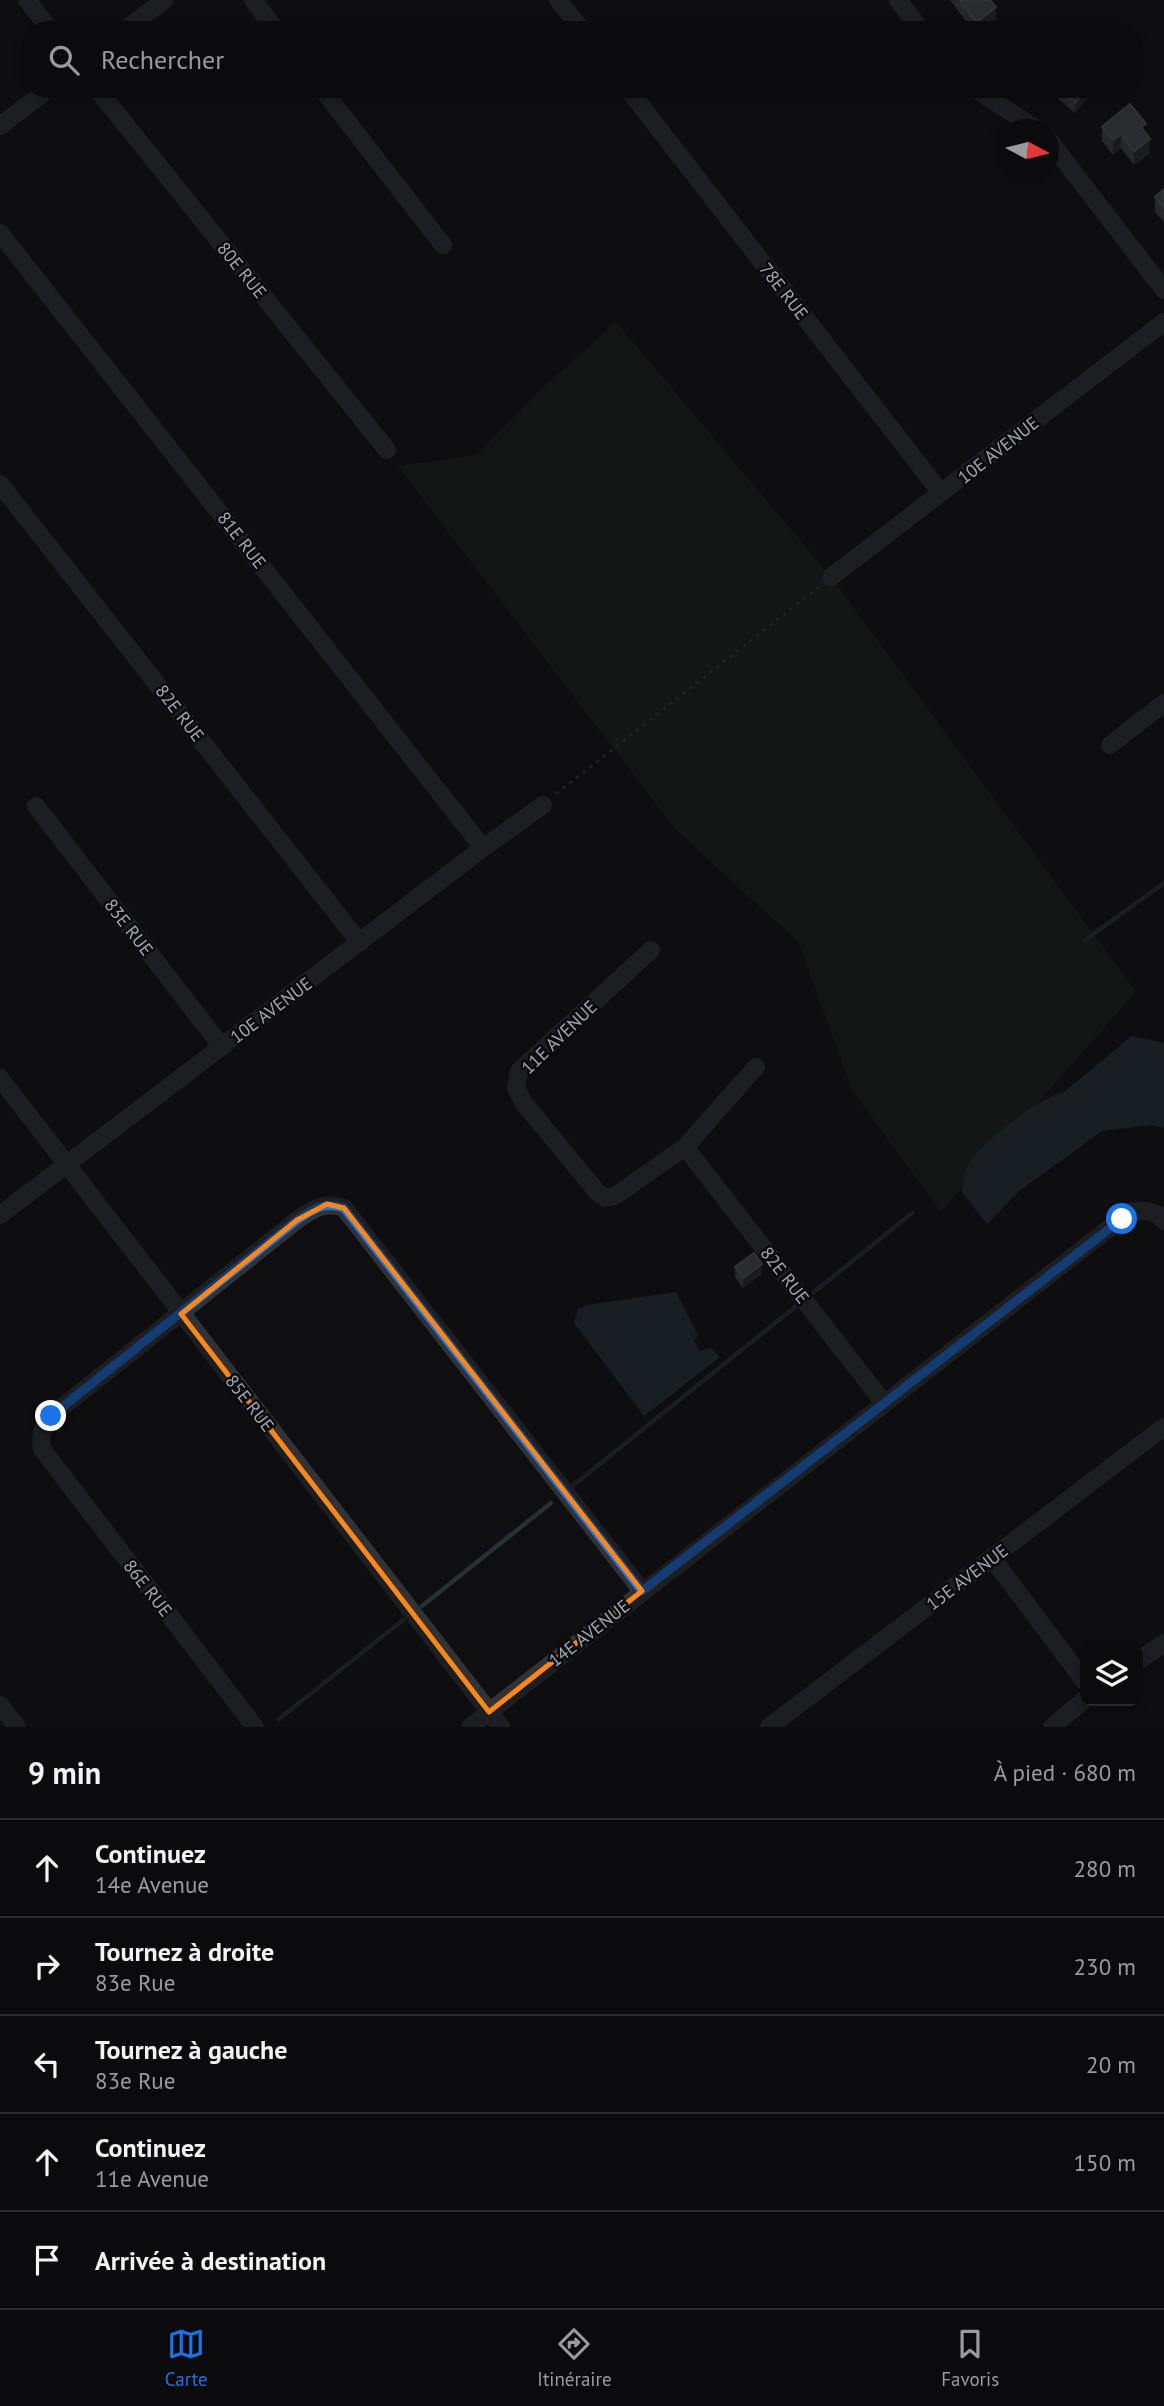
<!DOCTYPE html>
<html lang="fr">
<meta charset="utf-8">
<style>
:root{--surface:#0b0b0d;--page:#19191b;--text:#f1f3f6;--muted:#9a9b9d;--line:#2b2b2e;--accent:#1a73e8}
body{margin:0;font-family:"PT Sans",sans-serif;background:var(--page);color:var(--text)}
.controls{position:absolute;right:21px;bottom:21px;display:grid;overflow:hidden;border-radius:14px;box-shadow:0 4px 10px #0003}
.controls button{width:63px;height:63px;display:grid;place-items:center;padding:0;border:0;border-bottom:2px solid var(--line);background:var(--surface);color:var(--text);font:35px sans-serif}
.compass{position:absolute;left:996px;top:119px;width:63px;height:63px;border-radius:50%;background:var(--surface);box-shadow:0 4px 10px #0003;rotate:97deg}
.stop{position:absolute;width:21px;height:21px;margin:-16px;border:5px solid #1a73e8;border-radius:50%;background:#fff}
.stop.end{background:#1a73e8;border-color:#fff;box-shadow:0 2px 7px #0008}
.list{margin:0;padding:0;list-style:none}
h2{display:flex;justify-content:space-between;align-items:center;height:91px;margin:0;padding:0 28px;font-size:30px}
h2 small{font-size:23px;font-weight:400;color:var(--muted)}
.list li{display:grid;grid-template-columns:46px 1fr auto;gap:21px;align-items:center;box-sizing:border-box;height:98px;padding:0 28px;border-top:2px solid var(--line)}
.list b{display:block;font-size:26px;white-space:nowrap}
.list p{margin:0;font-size:23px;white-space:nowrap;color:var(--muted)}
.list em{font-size:23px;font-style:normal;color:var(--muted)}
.icon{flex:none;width:38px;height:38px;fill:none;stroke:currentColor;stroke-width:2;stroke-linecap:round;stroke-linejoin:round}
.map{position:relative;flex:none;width:1164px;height:1727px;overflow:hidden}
.search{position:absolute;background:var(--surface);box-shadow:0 4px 10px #0003;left:21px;right:21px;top:21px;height:77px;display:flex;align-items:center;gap:18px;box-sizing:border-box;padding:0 24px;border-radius:28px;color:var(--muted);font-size:26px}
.sheet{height:581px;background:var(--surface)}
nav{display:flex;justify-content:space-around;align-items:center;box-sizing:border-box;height:98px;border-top:2px solid var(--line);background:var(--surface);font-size:19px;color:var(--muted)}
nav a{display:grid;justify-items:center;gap:4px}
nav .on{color:var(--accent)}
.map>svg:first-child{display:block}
.green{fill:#192019}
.water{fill:#253135}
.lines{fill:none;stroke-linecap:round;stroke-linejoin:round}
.stream{stroke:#253135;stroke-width:4.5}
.path{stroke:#36393d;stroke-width:2.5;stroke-dasharray:3.5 5;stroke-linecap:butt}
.street{stroke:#303236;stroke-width:18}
.wall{fill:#424549}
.shaded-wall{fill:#292b2e}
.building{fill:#4c4f54;stroke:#595d63;stroke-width:2}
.route{stroke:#1a73e8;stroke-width:9}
.marked{fill:none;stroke:#ff8719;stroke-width:5;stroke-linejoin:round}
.labels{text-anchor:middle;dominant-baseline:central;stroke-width:5;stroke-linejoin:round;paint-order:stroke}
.street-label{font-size:18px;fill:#9fa9b3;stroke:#0a0a0c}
</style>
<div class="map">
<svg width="1164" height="1727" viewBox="0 0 1164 1727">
<rect width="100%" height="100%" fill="#0f0f11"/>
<path class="green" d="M616 322 831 577 1136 992 941 1212 852 1090 799 943 675 829 398 466 477 455 541 389Z"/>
<path class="water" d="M1132 1036 1164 1043V1128L1151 1125 1102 1131 1018 1192 987 1224 962 1192C963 1182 963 1174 968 1165 980 1143 1041 1096 1064 1092Z
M676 1292 698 1335 694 1341 700 1351 711 1348 720 1357 644 1416 574 1323 578 1309 587 1305Z"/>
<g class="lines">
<path class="stream" d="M1085 940 1164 883
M814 1292 912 1213
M570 1488 795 1307
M422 1606 551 1503
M279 1719 403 1620"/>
<path class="path" d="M556 794 820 586"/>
<path class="street" d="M27 0 50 30
M253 0 276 30
M558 0 582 30
M898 0 921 30
M125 30 164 0
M97 89 387 450
M322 89 443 245
M628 89 941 493
M975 89 1038 130
M0 126 48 89
M1048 139 1164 290
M0 233 483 848
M0 484 360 943
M831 577 1164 322
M1110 745 1164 703
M36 806 222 1047
M651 950 519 1071 516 1087 523 1102 597 1192 605 1198 615 1196 685 1147 756 1067
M0 1078 501 1727
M685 1147 884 1403
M0 1215 483 848 543 805
M992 1558 1085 1682
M1138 1661 1164 1643
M0 1705 17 1727
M255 1727 42 1449C40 1435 42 1427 51 1416L297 1220C313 1209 325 1201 344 1208L642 1591
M470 1727 1130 1212C1144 1210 1156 1210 1164 1221
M769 1727 1164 1427
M1052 1727 1085 1699"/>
</g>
<path class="wall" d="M950 0H990L996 20 983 30H973Z
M1055 89H1088V98L1075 113 1056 97V90Z
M1102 127 1146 133 1150 153 1134 165 1121 148 1113 155 1102 141Z
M1164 189V222L1155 212V197Z
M735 1267 762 1274 743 1288 735 1277Z"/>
<path class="shaded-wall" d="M996 7V20L983 30H977V22Z
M1140 48V58L1134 63V53Z
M1087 89H1088V98L1075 113V103Z
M1121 134V148L1113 155V140Z
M1150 139V153L1134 165V151Z
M762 1264V1274L743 1288V1278Z"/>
<path class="building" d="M959 0H990L996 7 977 22Z
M1122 25 1125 30H1117Z
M1134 40 1140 48 1134 53Z
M1059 89H1087L1075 103Z
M1130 104 1146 124 1141 127 1150 139 1134 151 1121 134 1113 140 1102 127Z
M1164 189V208L1155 197Z
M754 1253 762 1264 743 1278 735 1267Z"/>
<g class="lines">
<path class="route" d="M51 1416 297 1220C313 1209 325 1201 344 1208L642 1591 1122 1219"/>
</g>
<path d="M0 0H1164V1727H0ZM327 1204 344 1208 642 1591 489 1712 181 1314 297 1220Z" fill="#0f0f11" fill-opacity=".55" fill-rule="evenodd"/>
<path class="marked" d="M327 1204 344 1208 642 1591 489 1712 181 1314 297 1220Z"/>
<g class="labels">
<g class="street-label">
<text transform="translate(242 270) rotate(51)">80E RUE</text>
<text transform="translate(784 291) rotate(52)">78E RUE</text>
<text transform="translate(998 450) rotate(-38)">10E AVENUE</text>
<text transform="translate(242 540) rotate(52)">81E RUE</text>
<text transform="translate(180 713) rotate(52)">82E RUE</text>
<text transform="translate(129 927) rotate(52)">83E RUE</text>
<text transform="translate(271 1010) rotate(-37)">10E AVENUE</text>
<text transform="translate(559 1037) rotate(-44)">11E AVENUE</text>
<text transform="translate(785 1275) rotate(52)">82E RUE</text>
<text transform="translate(250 1403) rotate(52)">85E RUE</text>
<text transform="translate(967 1577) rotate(-37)">15E AVENUE</text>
<text transform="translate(148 1588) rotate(52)">86E RUE</text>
<text transform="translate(589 1633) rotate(-38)">14E AVENUE</text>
</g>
</g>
</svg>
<div class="controls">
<button><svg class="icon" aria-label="layers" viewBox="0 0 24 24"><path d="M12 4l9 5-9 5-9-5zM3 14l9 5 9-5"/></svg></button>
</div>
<svg class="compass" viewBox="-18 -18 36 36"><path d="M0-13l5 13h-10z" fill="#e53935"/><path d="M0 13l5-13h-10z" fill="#9a9b9d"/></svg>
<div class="stop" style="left:1122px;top:1219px"></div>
<div class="stop end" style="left:51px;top:1416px"></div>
<div class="search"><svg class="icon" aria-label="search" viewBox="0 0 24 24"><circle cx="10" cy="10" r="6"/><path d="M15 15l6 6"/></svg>Rechercher</div>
</div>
<section class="sheet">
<h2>9 min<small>À pied · 680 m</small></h2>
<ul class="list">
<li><svg class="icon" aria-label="ahead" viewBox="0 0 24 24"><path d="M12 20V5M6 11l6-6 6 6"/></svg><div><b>Continuez</b><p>14e Avenue</p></div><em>280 m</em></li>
<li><svg class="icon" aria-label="right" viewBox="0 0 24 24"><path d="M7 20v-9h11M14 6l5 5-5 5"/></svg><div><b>Tournez à droite</b><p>83e Rue</p></div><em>230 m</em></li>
<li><svg class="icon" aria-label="left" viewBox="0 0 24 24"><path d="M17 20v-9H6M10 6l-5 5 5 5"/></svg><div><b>Tournez à gauche</b><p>83e Rue</p></div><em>20 m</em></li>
<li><svg class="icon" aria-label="ahead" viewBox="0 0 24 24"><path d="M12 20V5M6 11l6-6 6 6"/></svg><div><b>Continuez</b><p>11e Avenue</p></div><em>150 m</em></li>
<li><svg class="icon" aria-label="arrive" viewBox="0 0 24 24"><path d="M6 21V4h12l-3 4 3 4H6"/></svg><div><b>Arrivée à destination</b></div></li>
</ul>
</section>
<nav>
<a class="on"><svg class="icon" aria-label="map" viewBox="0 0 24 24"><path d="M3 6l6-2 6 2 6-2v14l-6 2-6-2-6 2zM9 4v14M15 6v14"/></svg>Carte</a>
<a><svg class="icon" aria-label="directions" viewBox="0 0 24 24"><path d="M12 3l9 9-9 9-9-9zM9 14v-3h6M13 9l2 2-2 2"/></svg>Itinéraire</a>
<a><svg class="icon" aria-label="saved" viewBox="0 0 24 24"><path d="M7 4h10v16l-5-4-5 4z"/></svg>Favoris</a>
</nav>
